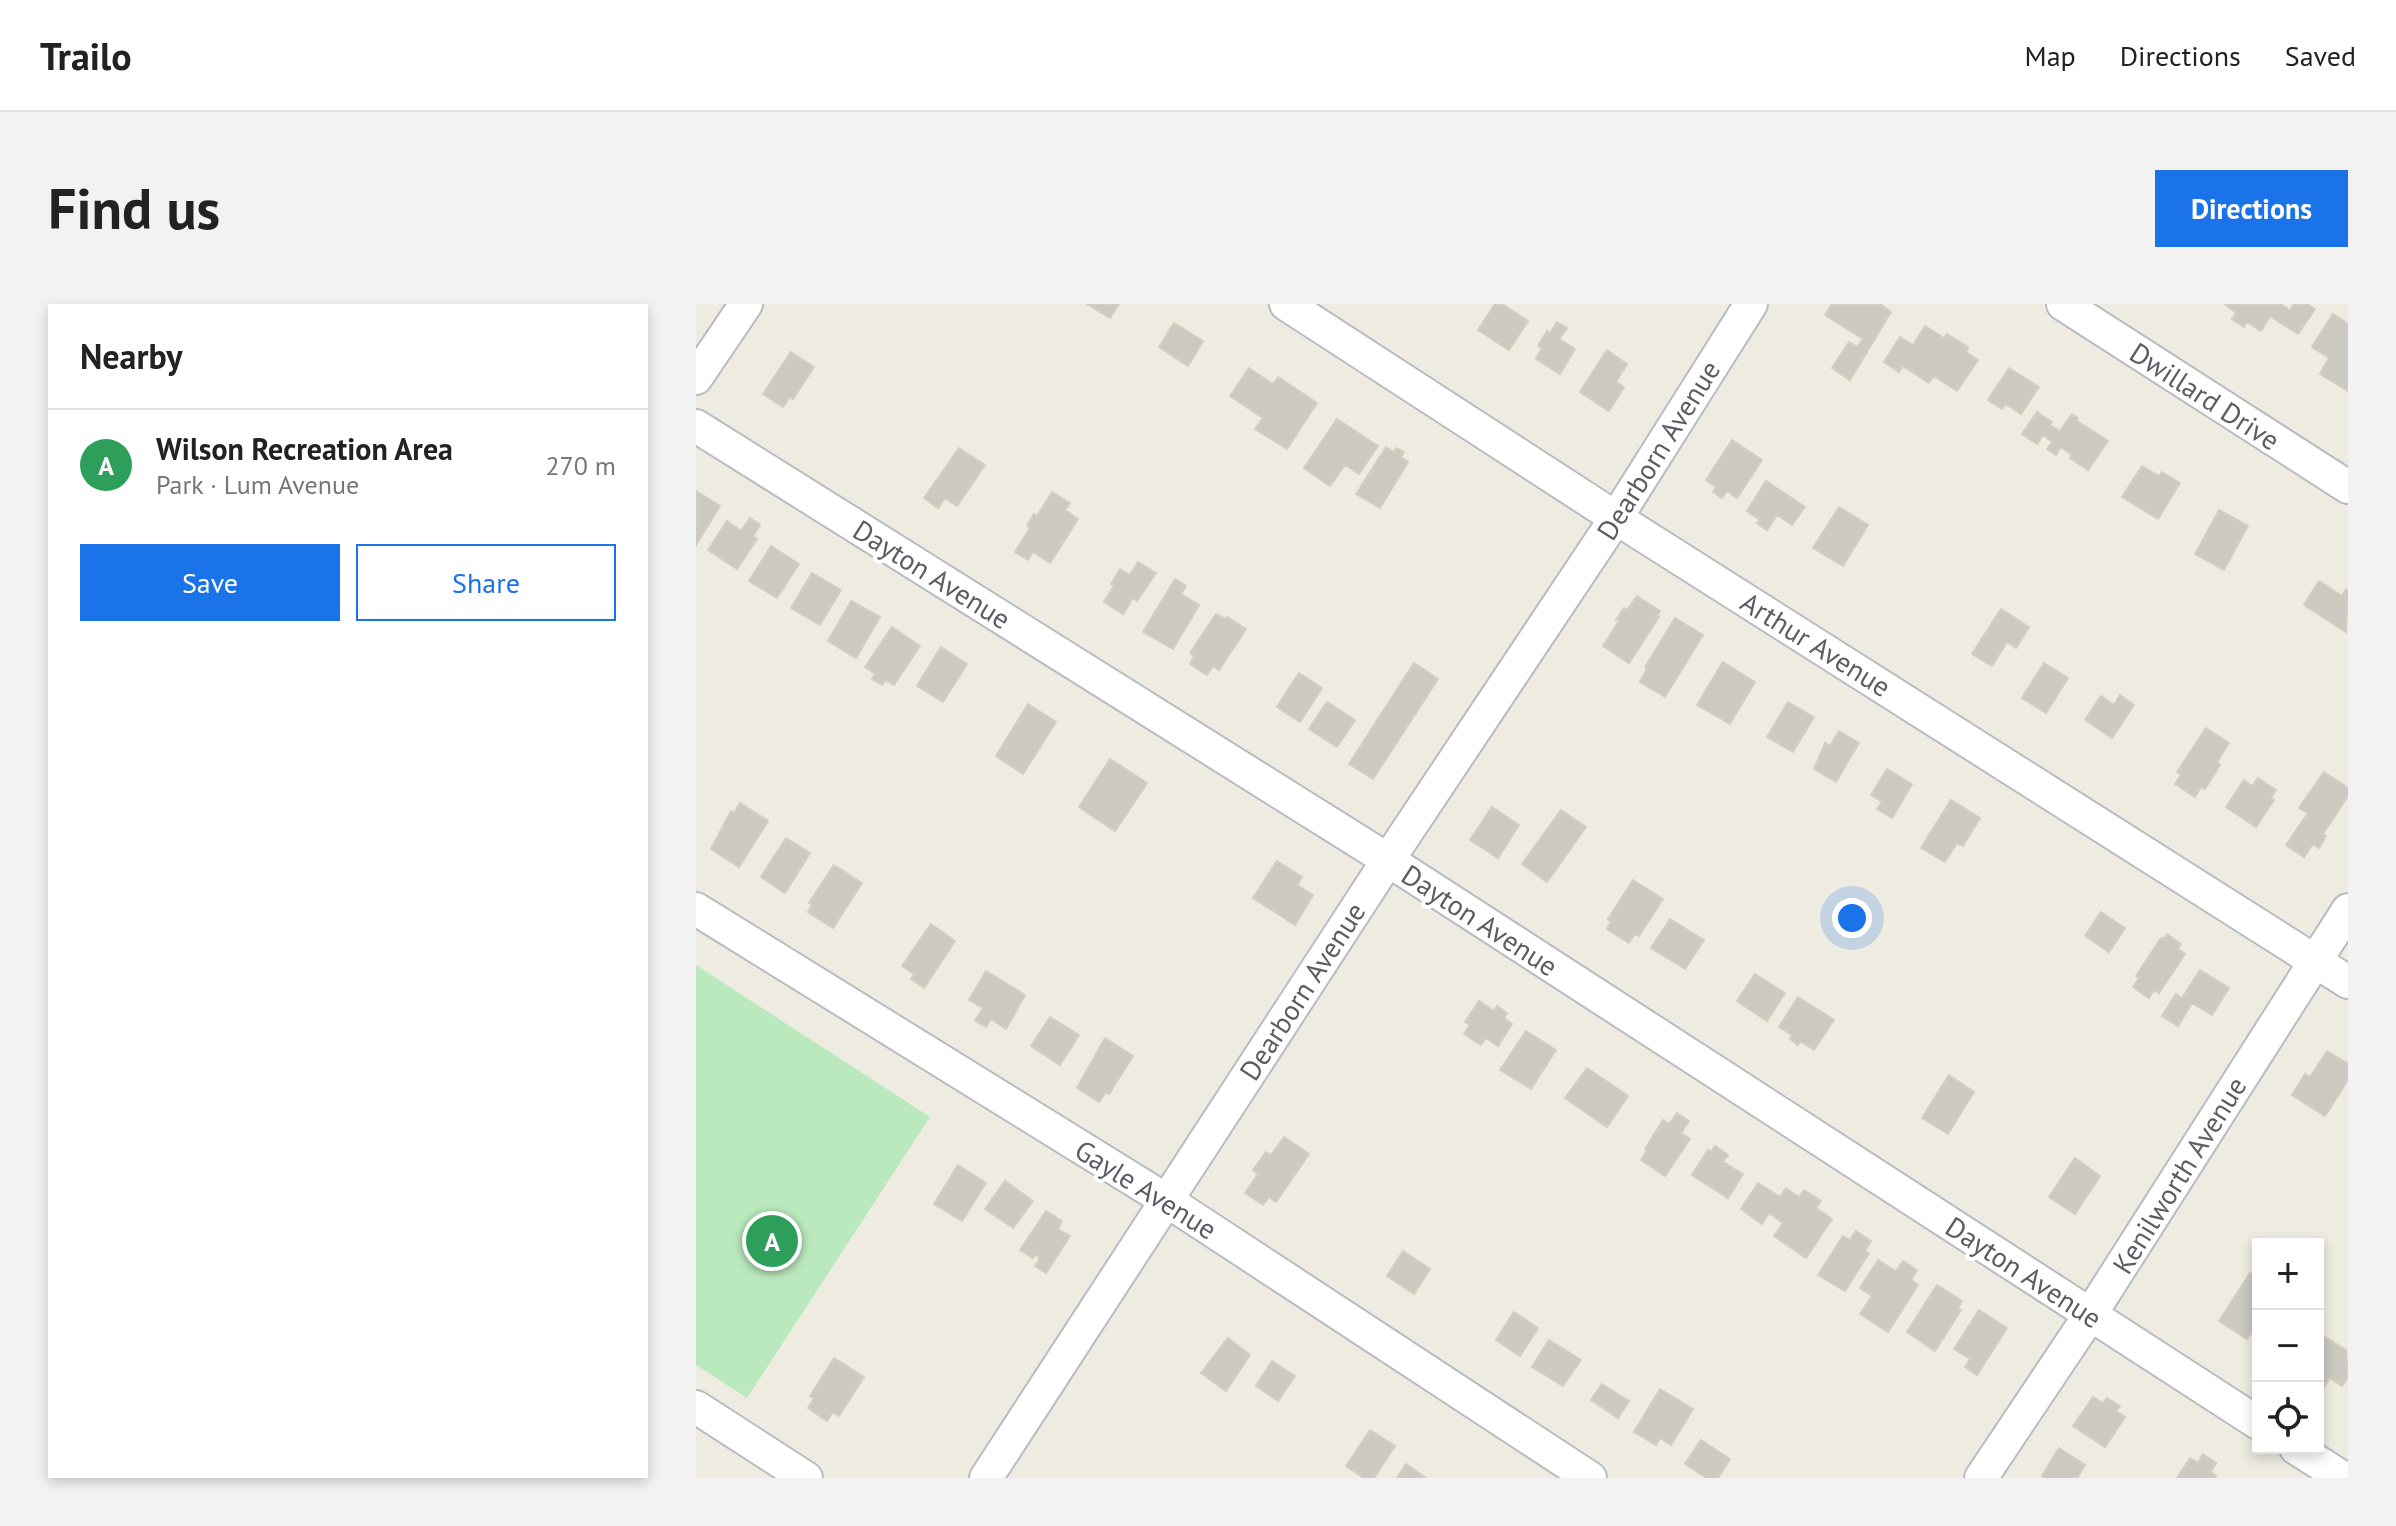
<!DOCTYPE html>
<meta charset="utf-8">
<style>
:root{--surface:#fff;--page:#f2f2f2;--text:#222;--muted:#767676;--line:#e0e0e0;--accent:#1a73e8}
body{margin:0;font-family:"PT Sans",sans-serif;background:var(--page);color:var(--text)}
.controls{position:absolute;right:24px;bottom:24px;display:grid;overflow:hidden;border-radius:0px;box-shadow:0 4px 12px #0003}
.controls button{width:72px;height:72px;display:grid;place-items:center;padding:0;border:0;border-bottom:2px solid var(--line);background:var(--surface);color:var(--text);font:40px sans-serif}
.you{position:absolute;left:1156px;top:614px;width:28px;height:28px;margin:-20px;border:6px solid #fff;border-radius:50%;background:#1a73e8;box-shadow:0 0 0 12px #1a73e833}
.badge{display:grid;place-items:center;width:52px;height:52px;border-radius:50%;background:var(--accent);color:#fff;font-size:26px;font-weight:700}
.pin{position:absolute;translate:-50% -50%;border:4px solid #fff;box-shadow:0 2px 8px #0006}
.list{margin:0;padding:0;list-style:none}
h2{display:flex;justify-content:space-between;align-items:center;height:104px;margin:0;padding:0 32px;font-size:34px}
h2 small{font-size:26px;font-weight:400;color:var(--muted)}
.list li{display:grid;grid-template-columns:52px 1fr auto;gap:24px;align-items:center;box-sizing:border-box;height:112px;padding:0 32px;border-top:2px solid var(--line)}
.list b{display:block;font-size:30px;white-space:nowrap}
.list p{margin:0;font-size:26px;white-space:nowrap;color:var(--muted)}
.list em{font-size:26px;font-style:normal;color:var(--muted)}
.actions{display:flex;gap:16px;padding:24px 32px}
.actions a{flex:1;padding:18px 0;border:2px solid var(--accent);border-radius:0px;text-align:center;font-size:28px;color:var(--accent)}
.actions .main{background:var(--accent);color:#fff}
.icon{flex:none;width:44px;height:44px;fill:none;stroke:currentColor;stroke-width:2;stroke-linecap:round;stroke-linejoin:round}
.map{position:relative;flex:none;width:1652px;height:1174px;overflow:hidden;border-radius:0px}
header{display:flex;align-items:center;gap:48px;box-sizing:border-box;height:112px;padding:0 40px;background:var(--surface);border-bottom:2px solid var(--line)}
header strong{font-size:38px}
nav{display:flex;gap:44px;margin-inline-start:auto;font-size:28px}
.intro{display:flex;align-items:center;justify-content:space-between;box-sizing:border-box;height:192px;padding:0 48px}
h1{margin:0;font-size:56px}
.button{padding:20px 36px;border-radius:0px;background:var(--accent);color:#fff;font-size:28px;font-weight:700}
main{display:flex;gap:48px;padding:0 48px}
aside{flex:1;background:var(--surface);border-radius:0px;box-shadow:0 4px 12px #0003}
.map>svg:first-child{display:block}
.green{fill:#bae9bd}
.building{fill:#cbc9c0;stroke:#d3cebf;stroke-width:2}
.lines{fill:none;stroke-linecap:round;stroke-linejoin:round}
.minor-casing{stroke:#b9bbc2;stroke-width:36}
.minor{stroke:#fff;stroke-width:32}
.labels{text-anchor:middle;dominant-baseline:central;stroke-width:8;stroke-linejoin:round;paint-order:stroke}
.street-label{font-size:28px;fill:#595d64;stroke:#fff}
</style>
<header>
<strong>Trailo</strong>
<nav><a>Map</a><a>Directions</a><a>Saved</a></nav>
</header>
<div class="intro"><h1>Find us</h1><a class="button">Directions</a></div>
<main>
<aside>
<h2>Nearby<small></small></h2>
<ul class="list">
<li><span class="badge" style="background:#2e9e5b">A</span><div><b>Wilson Recreation Area</b><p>Park · Lum Avenue</p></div><em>270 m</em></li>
</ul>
<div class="actions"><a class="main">Save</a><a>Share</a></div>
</aside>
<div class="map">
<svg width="1652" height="1174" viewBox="0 0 1652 1174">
<rect width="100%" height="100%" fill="#eeece1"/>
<path class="green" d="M0 661 234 813 51 1094 0 1061Z"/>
<path class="building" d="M391 0H423L414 14Z
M799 0H806L832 17 813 46 782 26Z
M1136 0H1184L1195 8 1154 76 1136 64 1153 38 1161 43 1167 35 1129 11Z
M1529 0H1584L1594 6 1598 0H1611L1619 5 1602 30 1574 12 1565 27 1551 18 1548 23 1536 15 1540 9Z
M1637 10 1652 20V87L1624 70 1633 54 1616 43Z
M861 18 871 24 863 35 879 45 864 70 840 55 846 44 842 42 851 27 854 29Z
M478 19 507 37 492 62 463 43Z
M1229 22 1248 34 1251 30 1272 43 1270 48 1282 56 1261 87 1238 72 1233 79 1207 62 1203 68 1188 58 1204 33 1217 41Z
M911 46 931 60 920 78 928 83 913 107 884 88Z
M95 48 118 63 97 95 94 93 87 103 67 90Z
M553 64 577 80 582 73 621 99 591 145 559 125 567 114 534 92Z
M1313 64 1343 83 1325 110 1310 100 1306 105 1292 96Z
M1341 108 1356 118 1354 121 1364 127 1376 110 1382 114 1381 117 1412 137 1392 166 1374 154 1376 151 1365 143 1360 151 1351 145 1356 138 1347 131 1341 140 1326 130Z
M641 115 682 142 663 170 649 161 634 182 608 164Z
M1036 136 1066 156 1041 194 1031 187 1026 194 1017 188 1020 183 1010 176Z
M690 143 698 148 700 144 708 148 705 153 712 158 684 204 660 190Z
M263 144 289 161 261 202 249 194 242 204 228 194Z
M1446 162 1463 172 1466 168 1484 179 1462 215 1426 193Z
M1070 177 1109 203 1096 221 1081 211 1071 226 1061 219 1064 216 1051 207Z
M0 187 24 202 0 241Z
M356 188 374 199 369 206 382 215 354 259 337 248 332 256 319 248 334 224 331 221 338 210 341 212Z
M1143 203 1172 221 1147 262 1117 244Z
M1523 206 1552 222 1528 266 1499 250Z
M54 214 64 221 57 232 61 235 41 265 12 246 31 217 45 227Z
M75 242 103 260 81 294 53 277Z
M442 258 460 269 441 297 437 294 427 310 408 298 418 282 415 280 424 265 434 271Z
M116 269 145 286 124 321 95 304Z
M479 275 490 282 485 290 503 301 477 345 447 328Z
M1623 277 1646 292 1650 285 1652 286 1650 328 1608 301Z
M941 292 964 307 961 312 963 313 933 359 907 342 923 317 920 316 928 304 931 306Z
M155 297 184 313 160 354 132 337Z
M1305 305 1333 323 1320 344 1311 338 1296 362 1276 350Z
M520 310 529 315 531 313 550 325 523 366 517 362 511 371 494 360 498 352 494 349Z
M979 314 1007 331 969 393 944 378 951 365 949 363Z
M196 323 224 342 198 381 189 376 186 381 176 375 179 370 169 363Z
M245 343 271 360 247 398 221 382Z
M1027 358 1059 378 1034 420 1001 401Z
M718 359 742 375 677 475 653 460Z
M1348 359 1372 374 1350 409 1326 394Z
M603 369 626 384 604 418 581 403Z
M1424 391 1438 401 1416 434 1389 416 1405 392 1418 401Z
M631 398 659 416 641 443 613 425Z
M1092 398 1118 413 1097 448 1071 433Z
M332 400 360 418 327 470 300 452Z
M1510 424 1533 439 1521 458 1524 461 1509 485 1505 483 1499 493 1479 480 1485 471 1481 468Z
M1143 427 1163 439 1140 478 1118 465 1129 439 1134 442Z
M414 455 451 479 419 527 383 503Z
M1191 465 1216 480 1196 514 1181 505 1186 498 1175 491Z
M1628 468 1652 484V492L1627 530 1630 532 1623 544 1617 540 1608 553 1590 541 1612 509 1603 504Z
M1562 474 1580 486 1575 494 1578 496 1560 523 1530 503 1548 476 1556 482Z
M1255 496 1284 514 1267 542 1261 539 1249 558 1225 544Z
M44 499 72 517 43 563 15 545 35 507 38 509Z
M796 503 823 521 802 554 774 536Z
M865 506 890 523 851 578 826 560Z
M90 534 114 549 89 589 65 573Z
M581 557 606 573 601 581 617 591 599 621 557 594Z
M138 561 166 579 137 624 112 608 116 601 113 599Z
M937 576 967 595 943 632 939 630 933 639 911 625 915 618 912 615Z
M1405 608 1429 624 1413 648 1389 632Z
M974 615 1008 636 989 665 955 644Z
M235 620 259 637 228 684 215 675 218 670 206 662Z
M1471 630 1485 640 1482 645 1489 650 1463 689 1458 686 1453 694 1437 683 1443 674 1440 672 1465 634 1468 635Z
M1504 666 1533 684 1516 711 1496 699 1482 722 1466 712 1480 690 1486 694Z
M290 667 329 691 310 725 295 715 290 723 279 717 287 704 273 696Z
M1059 670 1089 689 1071 717 1041 697Z
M1102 693 1138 716 1118 746 1104 737 1102 741 1094 735 1096 731 1083 723Z
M783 697 798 707 801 702 811 709 808 714 816 720 802 742 790 734 785 741 768 730 774 721 769 718Z
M354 713 383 731 364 761 335 742Z
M830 727 860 746 835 785 804 766Z
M409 734 437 752 413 790 410 788 403 798 381 784Z
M1631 747 1652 760V776L1629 812 1596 791 1609 770 1614 773Z
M891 764 932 792 911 823 869 794Z
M1253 771 1278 788 1252 830 1226 814Z
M981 809 993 817 985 829 994 835 969 872 945 856 951 846 949 845 967 816 973 820Z
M588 833 613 850 580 898 573 893 567 901 549 889 562 870 557 866 570 848 575 851Z
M1019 842 1032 851 1027 858 1047 870 1032 894 996 871 1012 846 1015 848Z
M1379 854 1404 872 1379 910 1353 893Z
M262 861 290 879 266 917 238 900Z
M309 877 337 897 317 924 289 905Z
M1062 879 1084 893 1090 884 1103 893 1108 886 1125 897 1120 904 1136 915 1110 954 1078 932 1087 919 1073 909 1066 920 1045 905Z
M350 907 366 917 362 925 374 932 350 969 339 962 344 954 339 950 337 954 324 946Z
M1160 927 1175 937 1169 947 1173 949 1149 987 1122 971 1147 932 1154 936Z
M707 947 734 965 718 990 691 972Z
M1182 956 1200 967 1207 957 1221 966 1215 976 1222 981 1192 1028 1164 1010 1176 992 1164 984Z
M1554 969 1562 974V1018L1551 1035 1523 1017Z
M1241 981 1266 997 1262 1004 1265 1006 1239 1047 1211 1028Z
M1283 1006 1311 1024 1281 1071 1269 1063 1274 1055 1258 1045Z
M818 1008 842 1024 824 1052 800 1036Z
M1629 1033 1650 1046 1652 1073 1646 1082 1634 1074 1628 1083 1622 1079V1044Z
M532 1034 554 1051 530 1087 505 1069Z
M853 1036 885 1056 867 1082 836 1063Z
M138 1054 168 1073 143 1112 137 1108 131 1117 112 1104 118 1094 114 1092Z
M576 1057 599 1072 582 1097 560 1082Z
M906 1080 933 1097 922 1114 895 1096Z
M964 1085 997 1105 975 1141 964 1134 960 1141 938 1128Z
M1397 1093 1407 1099 1411 1094 1424 1102 1420 1107 1429 1113 1409 1143 1377 1122Z
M674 1126 699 1142 678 1174H668L650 1162Z
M1005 1136 1034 1155 1022 1174H1011L989 1160Z
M1363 1144 1389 1161 1381 1174H1349L1346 1172Z
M1507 1150 1520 1159 1515 1168 1520 1172 1519 1174H1481L1494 1154 1502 1159Z
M710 1160 730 1174H701Z"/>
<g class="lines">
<g class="minor-casing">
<path id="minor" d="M590 0 920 214 1652 678
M1367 0 1652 183
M0 74 50 0
M0 122 692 556 1562 1119
M0 605 470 896 894 1174
M0 1103 110 1174
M1600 1144 1647 1174
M290 1174 692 556 920 214 1055 0
M1285 1174 1394 1011 1652 606"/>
</g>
<use href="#minor" class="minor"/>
</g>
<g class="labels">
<g class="street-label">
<text transform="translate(1509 92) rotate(33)">Dwillard Drive</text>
<text transform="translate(962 146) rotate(-58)">Dearborn Avenue</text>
<text transform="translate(236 270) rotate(32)">Dayton Avenue</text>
<text transform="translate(1120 340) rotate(32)">Arthur Avenue</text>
<text transform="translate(784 616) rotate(33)">Dayton Avenue</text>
<text transform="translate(606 687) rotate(-57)">Dearborn Avenue</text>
<text transform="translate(1483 871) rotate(-58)">Kenilworth Avenue</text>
<text transform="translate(450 885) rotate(32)">Gayle Avenue</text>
<text transform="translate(1328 968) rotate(33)">Dayton Avenue</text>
</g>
</g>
</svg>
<div class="controls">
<button>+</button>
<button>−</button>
<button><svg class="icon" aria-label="locate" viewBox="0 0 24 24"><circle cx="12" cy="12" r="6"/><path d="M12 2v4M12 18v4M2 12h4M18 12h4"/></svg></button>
</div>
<div class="you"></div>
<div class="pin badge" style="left:76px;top:937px;background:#2e9e5b">A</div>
</div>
</main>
